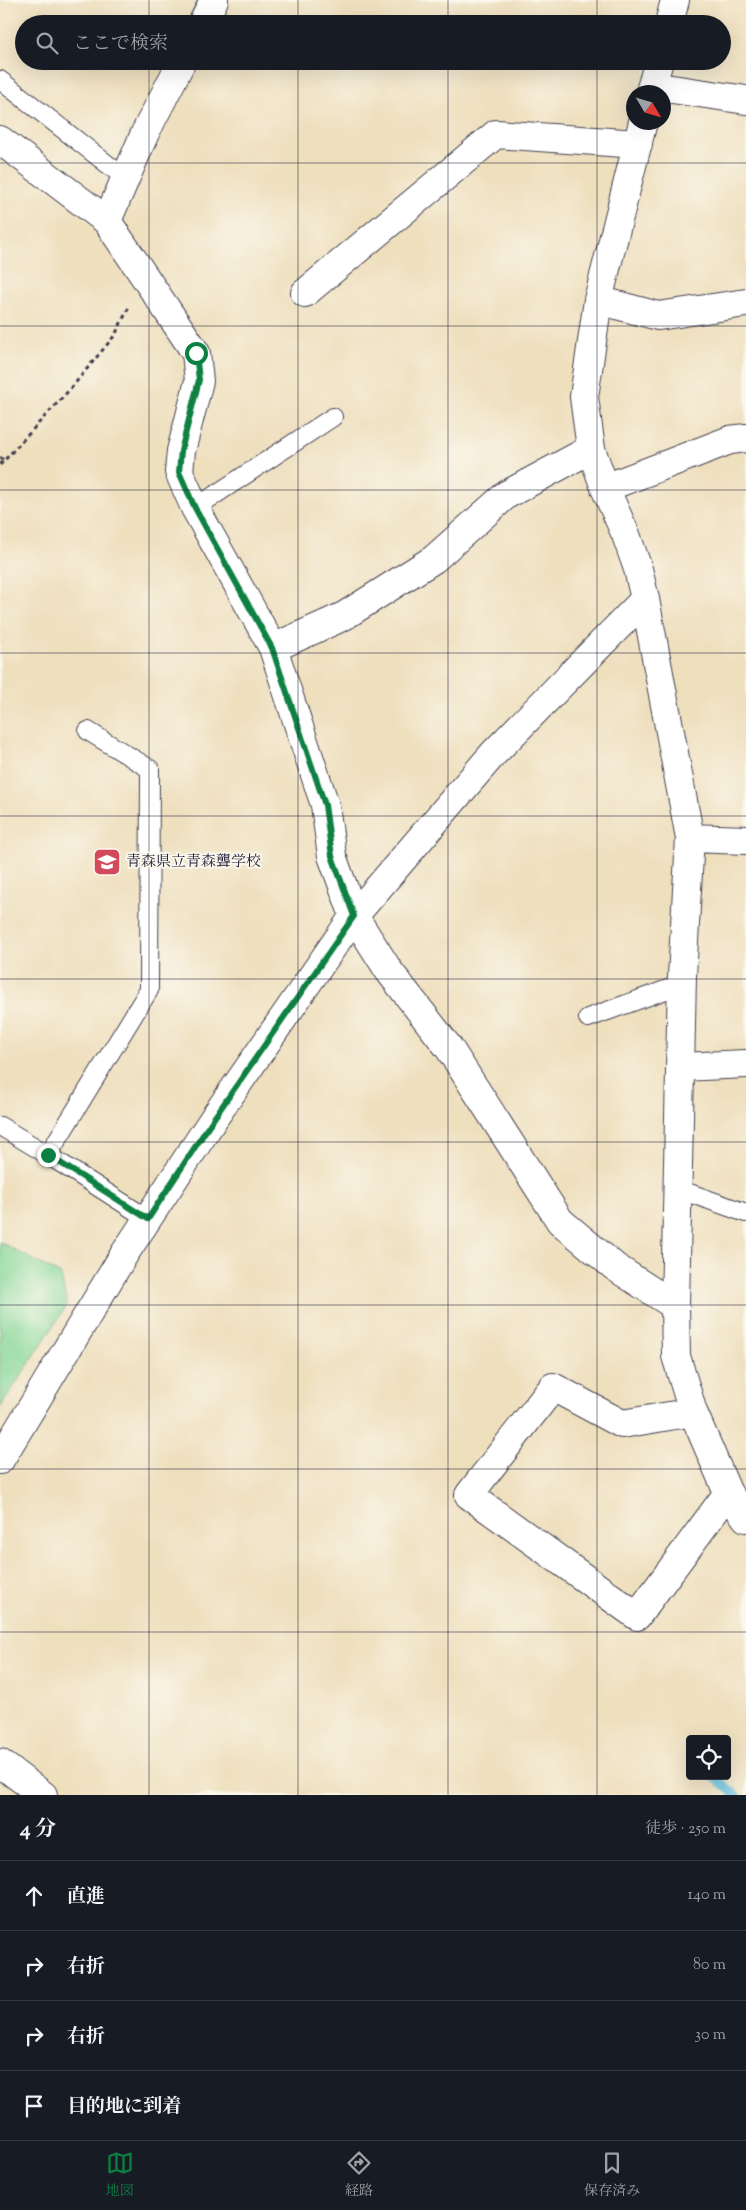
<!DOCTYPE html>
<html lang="ja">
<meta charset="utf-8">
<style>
:root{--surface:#171b24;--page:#20242c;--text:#f1f3f6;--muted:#9ea1a6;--line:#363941;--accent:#0b8043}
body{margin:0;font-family:"Sorts Mill Goudy","Noto Serif JP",serif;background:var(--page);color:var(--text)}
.controls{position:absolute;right:15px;bottom:15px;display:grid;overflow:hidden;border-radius:5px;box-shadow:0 5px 20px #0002}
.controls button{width:45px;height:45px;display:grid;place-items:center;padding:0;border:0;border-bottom:1px solid var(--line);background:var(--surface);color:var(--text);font:25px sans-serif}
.compass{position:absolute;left:626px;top:85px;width:45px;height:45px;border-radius:50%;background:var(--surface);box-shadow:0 5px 20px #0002;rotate:128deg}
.stop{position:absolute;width:15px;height:15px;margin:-11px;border:4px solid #0b8043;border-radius:50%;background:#fff}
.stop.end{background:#0b8043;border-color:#fff;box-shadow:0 1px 5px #0008}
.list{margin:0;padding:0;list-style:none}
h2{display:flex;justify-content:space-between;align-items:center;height:65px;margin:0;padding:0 20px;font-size:21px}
h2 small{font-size:16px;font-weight:400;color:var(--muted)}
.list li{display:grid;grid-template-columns:32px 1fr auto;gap:15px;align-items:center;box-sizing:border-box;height:70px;padding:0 20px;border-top:1px solid var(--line)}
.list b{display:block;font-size:19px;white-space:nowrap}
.list em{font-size:16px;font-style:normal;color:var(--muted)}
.icon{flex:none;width:28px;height:28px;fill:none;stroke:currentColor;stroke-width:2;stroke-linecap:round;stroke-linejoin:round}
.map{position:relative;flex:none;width:746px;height:1795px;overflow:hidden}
.search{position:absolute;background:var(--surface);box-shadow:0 5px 20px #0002;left:15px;right:15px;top:15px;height:55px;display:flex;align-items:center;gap:12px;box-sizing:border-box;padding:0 18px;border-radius:28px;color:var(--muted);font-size:19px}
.sheet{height:345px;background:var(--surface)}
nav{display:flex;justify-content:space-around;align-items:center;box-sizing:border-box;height:70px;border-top:1px solid var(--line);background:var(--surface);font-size:14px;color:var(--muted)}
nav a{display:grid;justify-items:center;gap:2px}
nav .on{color:var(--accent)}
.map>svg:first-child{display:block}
.green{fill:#85d797;stroke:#547c69}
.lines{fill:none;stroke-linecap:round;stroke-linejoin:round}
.stream{stroke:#61bfe0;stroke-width:9}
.service-casing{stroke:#413e4e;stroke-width:20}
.minor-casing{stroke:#413e4e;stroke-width:30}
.path{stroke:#413e4e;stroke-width:3;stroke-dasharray:4 4;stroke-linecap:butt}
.service{stroke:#fff;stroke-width:18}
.minor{stroke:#fff;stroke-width:28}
.route{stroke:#0b8043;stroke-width:6}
.grid{fill:none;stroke:#22223b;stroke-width:1;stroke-opacity:0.55}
.labels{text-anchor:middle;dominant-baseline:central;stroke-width:4;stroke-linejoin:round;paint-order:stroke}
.poi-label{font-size:15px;fill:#22223b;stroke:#fbf7ec;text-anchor:start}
</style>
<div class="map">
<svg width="746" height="1795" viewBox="0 0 746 1795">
<rect width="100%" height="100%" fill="#fbf7ec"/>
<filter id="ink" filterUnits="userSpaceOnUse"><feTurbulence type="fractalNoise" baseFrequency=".02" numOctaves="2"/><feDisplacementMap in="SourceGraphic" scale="10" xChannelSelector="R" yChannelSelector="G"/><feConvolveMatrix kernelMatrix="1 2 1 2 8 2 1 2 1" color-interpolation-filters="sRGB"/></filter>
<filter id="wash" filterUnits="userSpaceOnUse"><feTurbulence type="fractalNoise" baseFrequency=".0096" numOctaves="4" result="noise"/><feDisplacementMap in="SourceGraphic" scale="20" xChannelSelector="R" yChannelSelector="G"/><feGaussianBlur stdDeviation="1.12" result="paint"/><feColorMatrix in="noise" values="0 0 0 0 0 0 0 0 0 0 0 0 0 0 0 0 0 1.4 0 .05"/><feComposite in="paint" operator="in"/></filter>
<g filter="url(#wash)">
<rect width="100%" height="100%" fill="#eedfbd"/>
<path class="green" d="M0 1242 61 1275 67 1305 0 1408Z"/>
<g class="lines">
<path class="stream" d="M713 1776 736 1795"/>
</g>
</g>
<g filter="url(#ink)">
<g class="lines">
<g class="service-casing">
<path id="service" d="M0 80 125 178
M195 508 333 417
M88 731 150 769 149 990 48 1155 148 1219
M588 1018 682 984
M0 1126 48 1155
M678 1189 746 1213"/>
</g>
<g class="minor-casing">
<path id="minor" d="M202 24 214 0
M669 24 675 0
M652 86 746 100
M650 92 659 61
M643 122 598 300 584 397 591 449 605 488 626 535 638 569 645 599 690 838 682 976 675 1306 676 1356 693 1412 728 1493 746 1518
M0 140 107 221 196 353 199 381 181 451 179 472 195 508 273 648 325 805 332 856 354 916 389 971 449 1048 560 1221 615 1267 675 1306
M107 221 145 133 182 61
M305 293 496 134 638 144
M598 300 658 316 746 303
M605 488 730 440 746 438
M273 648 344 616 434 559 506 495 591 449
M690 838 746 840
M681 1067 746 1064
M693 1412 622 1424 553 1387 469 1495 637 1616 728 1493
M0 1460 125 1253 214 1118 354 916 493 754 645 599
M0 1763 43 1795"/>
</g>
<path class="path" d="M0 457 4 461
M0 465 72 387 115 335 130 305"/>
<use href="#service" class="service"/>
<use href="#minor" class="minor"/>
</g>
</g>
<g class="lines" filter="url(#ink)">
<path class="route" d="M48 1155 148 1219 214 1118 354 916 332 856 325 805 272 648 195 508 179 472 181 451 199 380 196 353"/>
</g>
<path class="grid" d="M149 0V24M298 0V24M448 0V24M597 0V24M149 61V1795M298 61V1795M448 61V1795M597 61V1795M0 163H746M0 326H746M0 490H746M0 653H746M0 816H746M0 979H746M0 1142H746M0 1305H746M0 1469H746M0 1632H746"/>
<defs>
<g id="school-square" transform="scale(1.4375)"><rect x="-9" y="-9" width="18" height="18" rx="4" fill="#d1495b" stroke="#fbf7ec"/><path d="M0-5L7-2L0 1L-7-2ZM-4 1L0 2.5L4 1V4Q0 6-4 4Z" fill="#fff"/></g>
</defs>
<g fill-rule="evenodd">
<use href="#school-square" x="107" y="862"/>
</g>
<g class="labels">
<g class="poi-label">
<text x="126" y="862">青森県立青森聾学校</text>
</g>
</g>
</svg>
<div class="controls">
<button><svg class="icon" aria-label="locate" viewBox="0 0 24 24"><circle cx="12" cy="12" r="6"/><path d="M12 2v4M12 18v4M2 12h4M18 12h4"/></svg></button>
</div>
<svg class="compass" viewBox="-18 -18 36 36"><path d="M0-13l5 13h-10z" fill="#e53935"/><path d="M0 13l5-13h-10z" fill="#9ea1a6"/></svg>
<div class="stop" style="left:196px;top:353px"></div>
<div class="stop end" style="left:48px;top:1155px"></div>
<div class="search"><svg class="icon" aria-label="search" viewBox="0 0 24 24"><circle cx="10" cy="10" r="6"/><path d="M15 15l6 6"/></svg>ここで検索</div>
</div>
<section class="sheet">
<h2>4 分<small>徒歩 · 250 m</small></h2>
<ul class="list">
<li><svg class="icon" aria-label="ahead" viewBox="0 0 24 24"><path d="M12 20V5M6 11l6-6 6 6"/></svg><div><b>直進</b></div><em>140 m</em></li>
<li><svg class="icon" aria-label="right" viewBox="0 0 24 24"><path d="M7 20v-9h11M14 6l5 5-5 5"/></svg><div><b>右折</b></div><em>80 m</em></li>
<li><svg class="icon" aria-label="right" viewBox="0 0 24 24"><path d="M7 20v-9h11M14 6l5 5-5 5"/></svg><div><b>右折</b></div><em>30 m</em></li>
<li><svg class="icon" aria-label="arrive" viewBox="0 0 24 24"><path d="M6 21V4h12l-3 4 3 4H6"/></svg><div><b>目的地に到着</b></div></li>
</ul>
</section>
<nav>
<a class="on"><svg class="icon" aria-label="map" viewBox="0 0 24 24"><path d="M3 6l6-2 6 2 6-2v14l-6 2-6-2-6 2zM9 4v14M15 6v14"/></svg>地図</a>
<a><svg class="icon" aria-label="directions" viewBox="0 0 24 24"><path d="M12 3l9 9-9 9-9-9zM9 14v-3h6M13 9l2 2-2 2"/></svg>経路</a>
<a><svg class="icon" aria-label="saved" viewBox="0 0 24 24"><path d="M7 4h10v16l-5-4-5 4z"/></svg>保存済み</a>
</nav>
